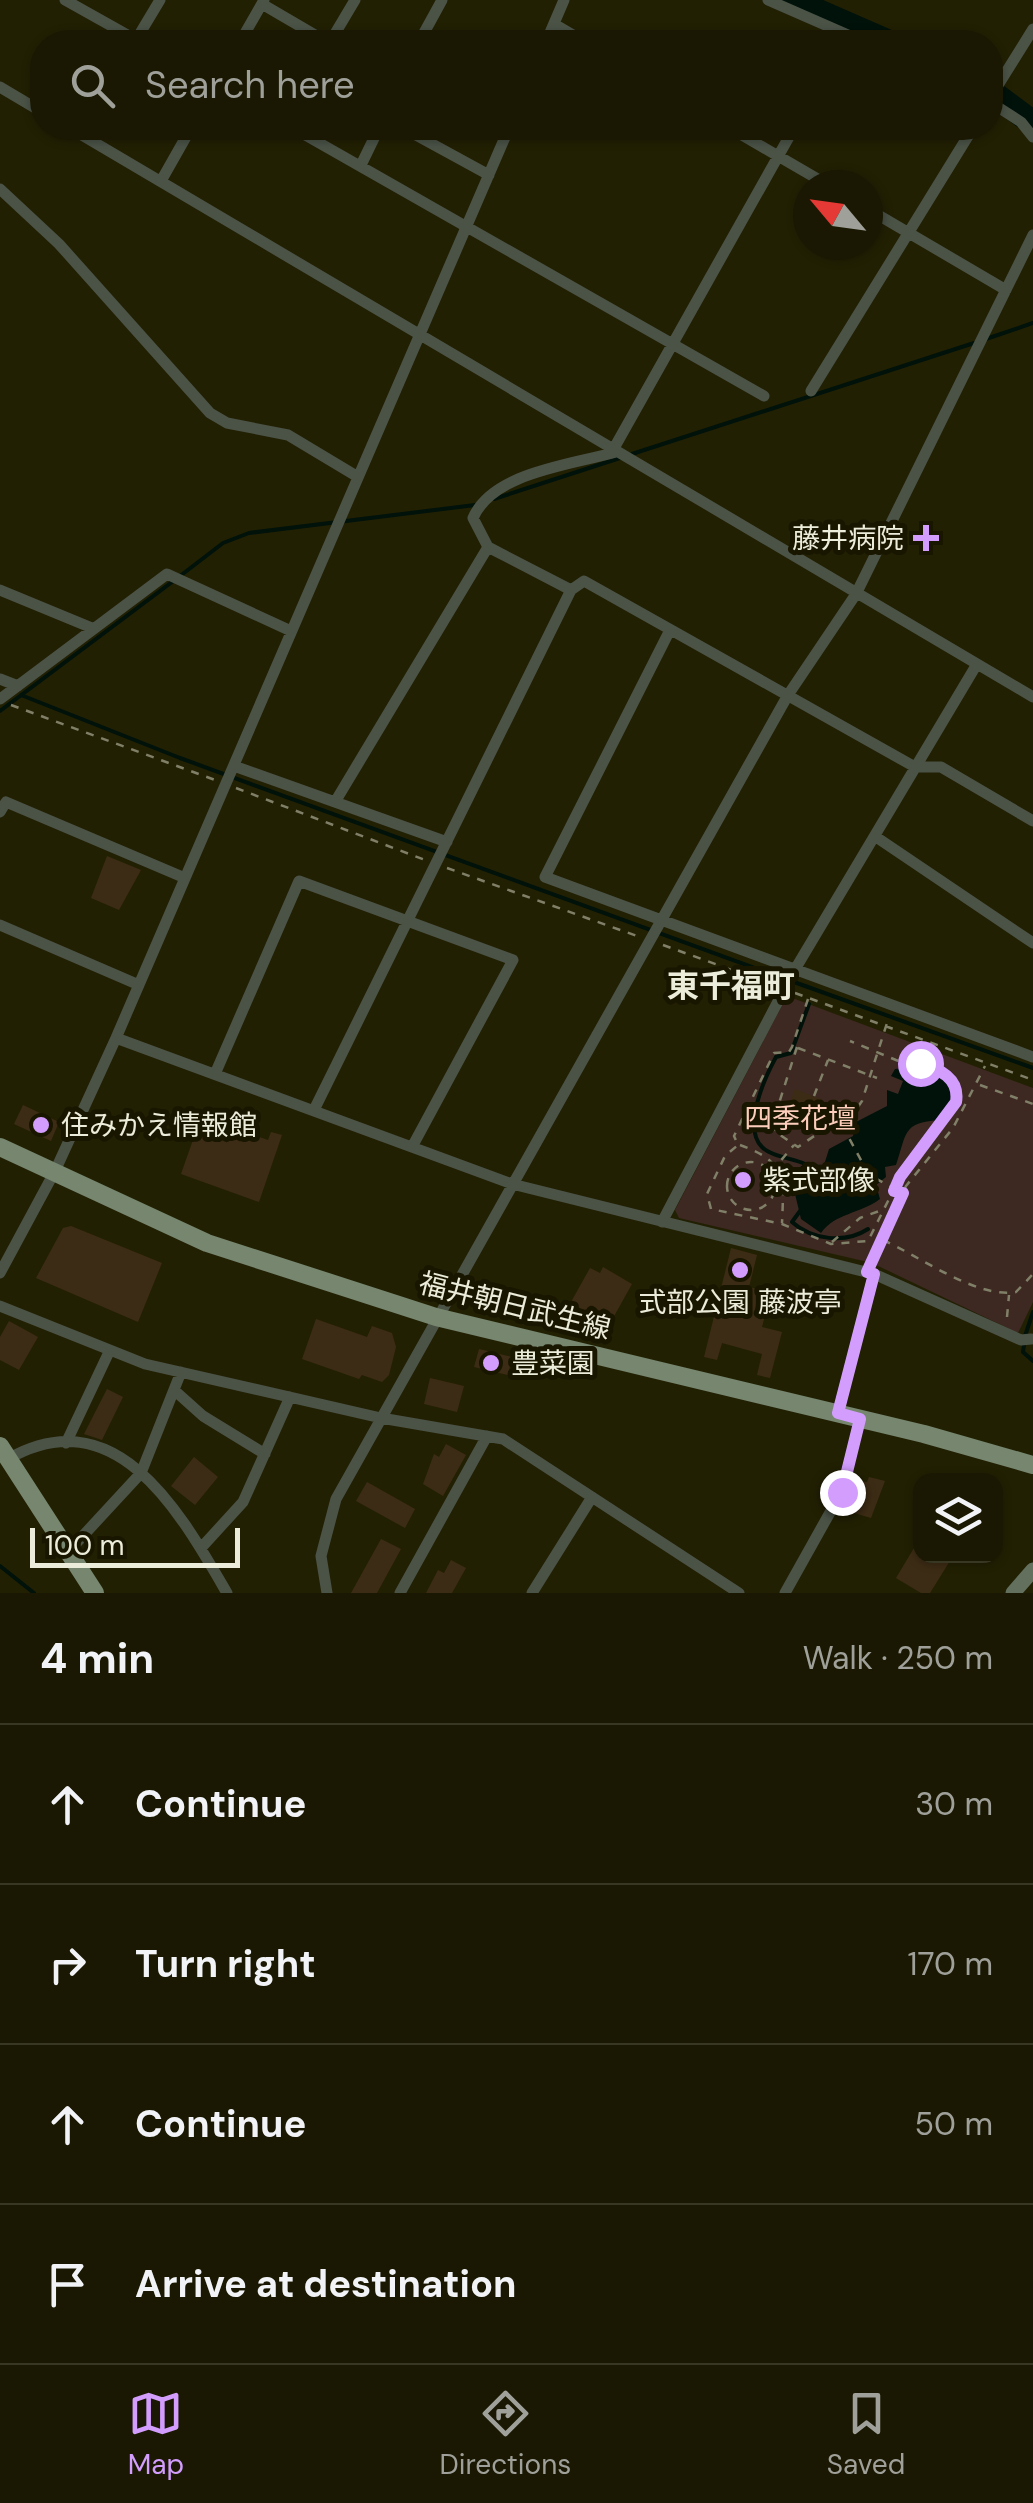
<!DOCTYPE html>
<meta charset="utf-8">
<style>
:root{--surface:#1a1802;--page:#272511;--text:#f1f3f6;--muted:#9fa099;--line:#383724;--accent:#d29dfd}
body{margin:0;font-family:"DM Sans","Noto Sans JP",sans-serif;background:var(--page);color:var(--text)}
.controls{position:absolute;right:30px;bottom:30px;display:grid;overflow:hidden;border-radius:20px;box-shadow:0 2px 8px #0004}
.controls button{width:90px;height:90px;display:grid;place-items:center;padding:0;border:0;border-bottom:2px solid var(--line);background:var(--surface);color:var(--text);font:50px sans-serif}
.compass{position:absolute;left:793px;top:170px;width:90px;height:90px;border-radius:50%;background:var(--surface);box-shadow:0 2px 8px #0004;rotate:299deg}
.scale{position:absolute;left:30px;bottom:25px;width:210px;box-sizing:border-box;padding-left:10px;border:5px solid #ececda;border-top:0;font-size:28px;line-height:35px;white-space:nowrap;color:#ececda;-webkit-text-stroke:8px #191600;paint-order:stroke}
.stop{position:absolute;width:30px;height:30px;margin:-22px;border:8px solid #d29dfd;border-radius:50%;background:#fff}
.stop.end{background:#d29dfd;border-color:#fff;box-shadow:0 2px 10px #0008}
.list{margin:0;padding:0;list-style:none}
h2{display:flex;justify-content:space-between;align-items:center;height:130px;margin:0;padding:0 40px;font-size:42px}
h2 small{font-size:32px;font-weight:400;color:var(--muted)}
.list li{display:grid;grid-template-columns:65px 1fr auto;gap:30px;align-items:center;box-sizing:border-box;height:160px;padding:0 40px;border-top:2px solid var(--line)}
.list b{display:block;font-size:38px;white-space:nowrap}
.list em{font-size:32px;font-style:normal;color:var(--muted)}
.icon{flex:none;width:55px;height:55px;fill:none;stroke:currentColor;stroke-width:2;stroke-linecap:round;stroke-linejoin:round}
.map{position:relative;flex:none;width:1033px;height:1593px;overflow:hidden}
.search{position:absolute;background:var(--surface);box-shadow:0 2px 8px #0004;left:30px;right:30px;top:30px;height:110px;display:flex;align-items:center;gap:25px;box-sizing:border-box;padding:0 35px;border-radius:40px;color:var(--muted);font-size:38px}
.sheet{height:770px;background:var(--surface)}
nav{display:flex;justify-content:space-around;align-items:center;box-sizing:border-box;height:140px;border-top:2px solid var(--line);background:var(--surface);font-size:28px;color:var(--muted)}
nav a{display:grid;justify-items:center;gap:5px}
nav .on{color:var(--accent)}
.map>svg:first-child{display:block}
.green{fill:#3d2922}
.water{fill:#00120a}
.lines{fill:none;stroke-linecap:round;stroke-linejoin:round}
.stream{stroke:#00120a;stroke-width:4}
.river{stroke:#00120a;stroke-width:25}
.building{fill:#3d2c15}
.path{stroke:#807f67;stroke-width:2.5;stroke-dasharray:8 8;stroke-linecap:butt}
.street{stroke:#4b5347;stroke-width:11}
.secondary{stroke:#63705e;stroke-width:15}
.primary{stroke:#76866f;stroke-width:18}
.route{stroke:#d29dfd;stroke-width:12}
.poi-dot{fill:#d29dfd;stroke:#191600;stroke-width:4}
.labels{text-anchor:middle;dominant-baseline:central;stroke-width:10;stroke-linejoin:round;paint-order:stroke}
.poi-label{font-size:28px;fill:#ececda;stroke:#191600;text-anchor:start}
.park-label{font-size:28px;fill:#fccdba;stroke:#191600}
.street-label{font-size:28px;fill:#ececda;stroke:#191600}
.quarter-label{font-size:32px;font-weight:bold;fill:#ececda;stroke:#191600}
</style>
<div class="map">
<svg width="1033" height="1593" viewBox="0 0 1033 1593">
<rect width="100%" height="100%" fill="#222003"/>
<path class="green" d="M787 996 1033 1088V1302L1018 1333 872 1263 679 1218 675 1210Z"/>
<path class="water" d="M911 1067 918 1071V1086L939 1074 950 1077C959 1095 950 1106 939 1120 902 1123 907 1133 896 1165L885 1167 886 1177 876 1185 880 1199C860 1214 835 1213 821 1233L801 1219 790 1173 805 1164 824 1165 829 1149 853 1136 856 1122 887 1106V1090L898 1094 903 1081 891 1076 895 1069Z"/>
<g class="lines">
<path class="stream" d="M983 340 1033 323
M632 454 974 343
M494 499 623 457
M180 576 223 543 249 533 475 505
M21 695 180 758 785 979
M0 711 172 582
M794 982 1033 1068
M805 1164C792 1158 772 1157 762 1147 742 1127 765 1077 776 1057L791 1053 809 1004
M800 1211 792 1222C812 1240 845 1244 868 1229
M1025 1336 1033 1312
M1024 1345 1023 1352 1033 1361
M0 1566 34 1593"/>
<path class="river" d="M792 0 888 42
M990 91 1033 123"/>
</g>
<path class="building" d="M107 856 141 870 119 910 91 898Z
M795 1089 823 1100 810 1133 782 1122Z
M23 1105 59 1122 51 1141 14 1124Z
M201 1117 268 1140 271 1132 282 1135 259 1202 181 1174Z
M71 1226 162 1263 138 1322 36 1278 63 1228Z
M731 1248 757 1255 749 1287 771 1292 762 1327 782 1332 770 1378 757 1375 762 1354 722 1343 717 1360 704 1357Z
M603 1267 632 1284 608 1327 571 1302 590 1268 600 1273Z
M316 1319 367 1337 372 1326 392 1333 396 1347 389 1375 382 1382 362 1375 359 1379 302 1359Z
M9 1321 38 1337 19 1370 0 1360V1337Z
M479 1349 512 1357 508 1375 474 1367Z
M430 1378 464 1386 457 1412 424 1404Z
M107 1389 123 1397 102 1440 84 1434Z
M446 1444 466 1455 443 1496 423 1484 434 1454 439 1457Z
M194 1457 218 1477 195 1505 171 1486Z
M869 1477 885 1481 871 1518 854 1513 855 1508 849 1506 856 1480 867 1482Z
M367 1482 415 1509 405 1528 356 1501Z
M920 1538V1556H953L930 1593H921L896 1578Z
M381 1539 401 1549 377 1593H351Z
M451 1560 466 1568 452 1593H426L438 1570 444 1573Z"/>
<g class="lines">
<path class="path" d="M11 705 215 780
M236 788 425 860
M447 868 637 936
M663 945 773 985
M795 993 1033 1080
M808 999 792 1047 789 1052 774 1053 734 1136 738 1145 725 1156 707 1194 711 1209 782 1224 831 1244 868 1241 900 1177 956 1102C961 1065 919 1068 896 1060 881 1054 865 1047 850 1041
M797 1047 773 1122 774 1131 798 1147 829 1126 846 1124 862 1101 888 1020
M798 1048 877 1078
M980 1085 1033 1104
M814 1096 828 1060
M842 1125 869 1175 901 1192
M740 1145C786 1161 784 1179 782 1223
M727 1186a24 24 0 1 1 48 0a24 24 0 1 1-48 0Z
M771 1172 794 1145
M883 1240C921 1257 977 1299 1016 1292L1033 1274
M832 1242 860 1218 882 1210
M872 1261 906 1186 953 1128 985 1066
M1007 1317 1009 1295"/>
<path class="street" d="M65 0 140 42
M768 0 864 42
M262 4 327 42
M554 24 585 42
M136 40 160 0
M240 42 264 0
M330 42 355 0
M419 42 442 0
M546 42 564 0
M0 87 42 112
M990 98 1033 29
M990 102 1021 122 1033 137
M70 128 1033 697
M293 128 764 396
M403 128 489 175
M730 128 828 185
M361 165 379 128
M161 181 191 128
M0 189 59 244 210 413 227 423 288 435 358 477
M868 209 1006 290
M811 391 973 128
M613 450 794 128
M0 590 92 628
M571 590 488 547 473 518C493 472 571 465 616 452
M670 630 545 877 1033 1057
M0 679 18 686
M0 699 167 574 291 631
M234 766 447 842
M335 802 488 547
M0 812 6 802 185 878
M876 837 1033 943
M0 925 139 985
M116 1038 512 1184 874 1274 1021 1340 1031 1339
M215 1074 299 881 513 960 412 1147
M314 1110 571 590 584 581 915 767H941L1033 821
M662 1222 794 971 977 664
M0 1273 55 1171 116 1038 509 128
M0 1306 145 1364 381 1418 503 1439 739 1593
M174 1390 203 1416 265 1454
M838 1413 874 1274
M66 1443 109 1352
M8 1459C117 1397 181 1514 227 1593
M201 1548 243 1502 290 1397
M68 1552 141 1473 181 1372
M327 1593 321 1556 336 1499 788 695 856 594 1033 235
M400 1593 487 1436
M532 1593 592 1497
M785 1593 842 1491 860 1419"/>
<path class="secondary" d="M1013 1593 1033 1570"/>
<path class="primary" d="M0 1147 207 1243 436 1317 924 1434 1033 1465
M0 1446 95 1593"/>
</g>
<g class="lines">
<path class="route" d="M842 1492 860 1419 838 1413 874 1274 867 1272 903 1193 894 1191 900 1177 956 1102C960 1078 939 1069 920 1063"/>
</g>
<g class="poi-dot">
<path d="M921 523h10v10h10v10h-10v10h-10v-10h-10v-10h10z"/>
<circle cx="41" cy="1125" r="10"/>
<circle cx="743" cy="1180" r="10"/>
<circle cx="740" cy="1270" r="10"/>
<circle cx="491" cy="1363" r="10"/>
</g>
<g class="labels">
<g class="poi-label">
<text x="904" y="538" text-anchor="end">藤井病院</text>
<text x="61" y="1125">住みかえ情報館</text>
<text x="763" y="1180">紫式部像</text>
<text x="740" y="1302" text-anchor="middle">式部公園 藤波亭</text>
<text x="511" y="1363">豊菜園</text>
</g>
<g class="park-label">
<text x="800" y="1118">四季花壇</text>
</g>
<g class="street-label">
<text transform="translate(515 1306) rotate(14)">福井朝日武生線</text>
</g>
<g class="quarter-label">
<text x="731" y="986">東千福町</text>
</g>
</g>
</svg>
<div class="controls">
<button><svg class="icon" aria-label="layers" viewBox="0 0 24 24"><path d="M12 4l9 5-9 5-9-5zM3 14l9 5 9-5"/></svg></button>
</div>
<svg class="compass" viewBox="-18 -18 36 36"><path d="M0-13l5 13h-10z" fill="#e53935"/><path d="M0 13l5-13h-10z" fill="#9fa099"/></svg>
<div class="scale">100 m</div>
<div class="stop" style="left:920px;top:1063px"></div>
<div class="stop end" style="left:842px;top:1492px"></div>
<div class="search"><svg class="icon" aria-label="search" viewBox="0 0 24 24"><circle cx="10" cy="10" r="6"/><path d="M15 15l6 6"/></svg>Search here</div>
</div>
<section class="sheet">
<h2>4 min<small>Walk · 250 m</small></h2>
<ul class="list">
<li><svg class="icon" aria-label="ahead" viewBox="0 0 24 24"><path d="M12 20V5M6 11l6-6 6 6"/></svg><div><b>Continue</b></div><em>30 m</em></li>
<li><svg class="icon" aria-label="right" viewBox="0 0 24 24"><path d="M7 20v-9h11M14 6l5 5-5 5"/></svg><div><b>Turn right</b></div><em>170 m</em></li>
<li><svg class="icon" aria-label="ahead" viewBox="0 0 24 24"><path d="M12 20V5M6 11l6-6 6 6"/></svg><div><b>Continue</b></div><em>50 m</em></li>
<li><svg class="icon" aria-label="arrive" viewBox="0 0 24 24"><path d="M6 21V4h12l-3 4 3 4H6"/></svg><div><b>Arrive at destination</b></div></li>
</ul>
</section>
<nav>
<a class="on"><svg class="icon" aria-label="map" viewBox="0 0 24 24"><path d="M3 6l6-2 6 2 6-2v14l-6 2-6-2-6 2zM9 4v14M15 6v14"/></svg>Map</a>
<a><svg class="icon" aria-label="directions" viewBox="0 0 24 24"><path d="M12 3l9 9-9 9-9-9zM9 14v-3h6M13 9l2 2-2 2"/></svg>Directions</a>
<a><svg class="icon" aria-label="saved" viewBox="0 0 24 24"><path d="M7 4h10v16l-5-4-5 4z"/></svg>Saved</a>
</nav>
